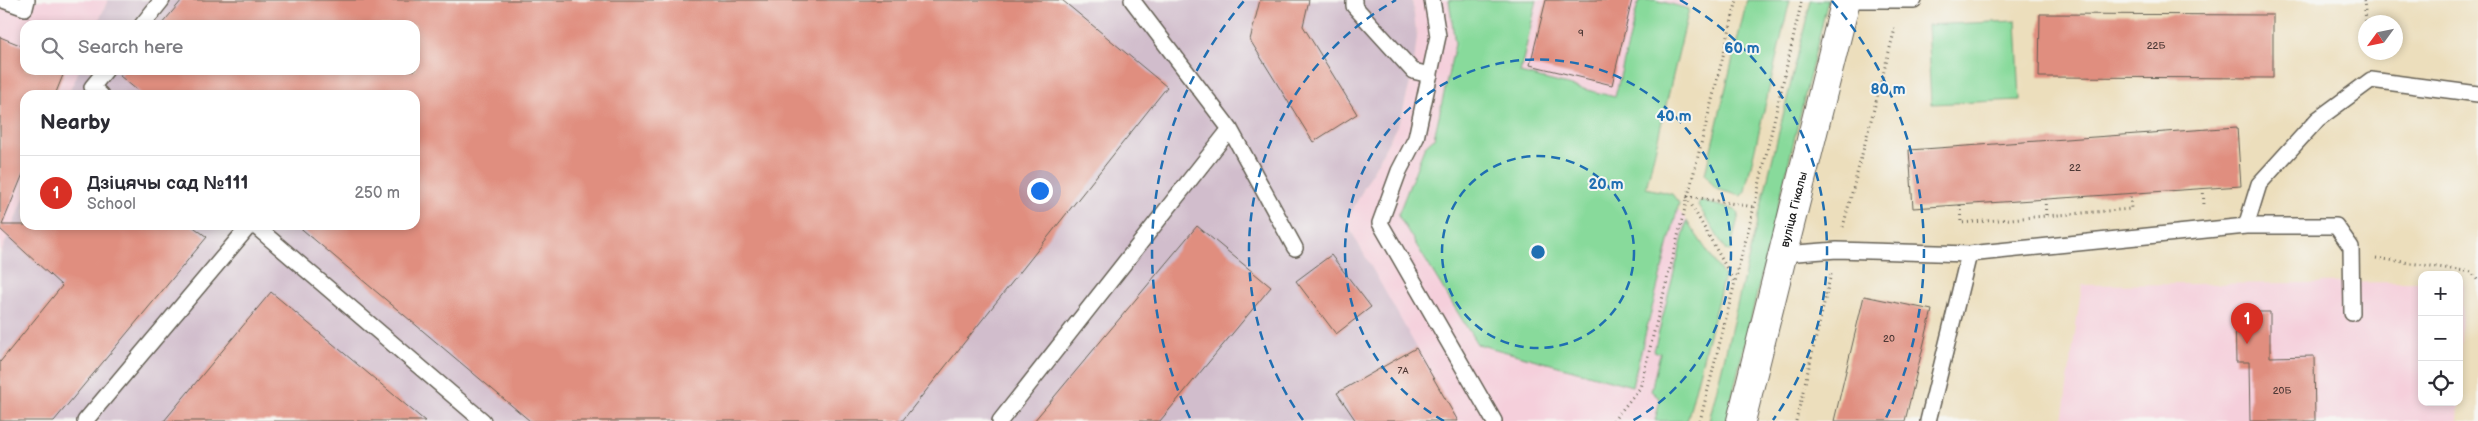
<!DOCTYPE html>
<meta charset="utf-8">
<style>
:root{--surface:#fff;--page:#f2f2f3;--text:#2b2b33;--muted:#7c7c81;--line:#e1e1e2;--accent:#d93025}
body{margin:0;font-family:"Balsamiq Sans",sans-serif;background:var(--page);color:var(--text)}
.controls{position:absolute;right:15px;bottom:15px;display:grid;overflow:hidden;border-radius:10px;box-shadow:0 2px 8px #0003}
.controls button{width:45px;height:45px;display:grid;place-items:center;padding:0;border:0;border-bottom:1px solid var(--line);background:var(--surface);color:var(--text);font:25px sans-serif}
.compass{position:absolute;left:2358px;top:15px;width:45px;height:45px;border-radius:50%;background:var(--surface);box-shadow:0 2px 8px #0003;rotate:237deg}
.you{position:absolute;left:1039px;top:190px;width:18px;height:18px;margin:-12px;border:4px solid #fff;border-radius:50%;background:#1a73e8;box-shadow:0 0 0 8px #1a73e833}
.badge{display:grid;place-items:center;width:32px;height:32px;border-radius:50%;background:var(--accent);color:#fff;font-size:16px;font-weight:700}
.pin{position:absolute;translate:-50% -41px;filter:drop-shadow(0 1px 2px #0008)}
.pin::after{content:'';position:absolute;top:26px;width:18px;height:15px;background:inherit;clip-path:polygon(0 0,100% 0,50% 100%)}
.list{margin:0;padding:0;list-style:none}
h2{display:flex;justify-content:space-between;align-items:center;height:65px;margin:0;padding:0 20px;font-size:21px}
h2 small{font-size:16px;font-weight:400;color:var(--muted)}
.list li{display:grid;grid-template-columns:32px 1fr auto;gap:15px;align-items:center;box-sizing:border-box;height:75px;padding:0 20px;border-top:1px solid var(--line)}
.list b{display:block;font-size:19px;white-space:nowrap}
.list p{margin:0;font-size:16px;white-space:nowrap;color:var(--muted)}
.list em{font-size:16px;font-style:normal;color:var(--muted)}
.icon{flex:none;width:28px;height:28px;fill:none;stroke:currentColor;stroke-width:2;stroke-linecap:round;stroke-linejoin:round}
.map{position:relative;flex:none;width:2478px;height:421px;overflow:hidden}
.search{position:absolute;background:var(--surface);box-shadow:0 2px 8px #0003;left:20px;top:20px;width:400px;height:55px;display:flex;align-items:center;gap:12px;box-sizing:border-box;padding:0 18px;border-radius:15px;color:var(--muted);font-size:19px}
.panel{position:absolute;background:var(--surface);box-shadow:0 2px 8px #0003;left:20px;top:90px;width:400px;height:140px;border-radius:15px}
.map>svg:first-child{display:block}
.built{fill:#f5cfdb}
.industrial{fill:#d1bdcc}
.green{fill:#88da9b;stroke:#527b5c}
.building{fill:#e08e7f}
.lines{fill:none;stroke-linecap:round;stroke-linejoin:round}
.service-casing{stroke:#656054;stroke-width:18}
.tertiary-casing{stroke:#656054;stroke-width:30}
.path{stroke:#656054;stroke-width:3;stroke-dasharray:1 4;stroke-linecap:butt}
.service{stroke:#fff;stroke-width:15}
.tertiary{stroke:#fff;stroke-width:28}
.ring{fill:none;stroke:#1f6fb2;stroke-width:2.5;stroke-dasharray:9 6}
.labels{text-anchor:middle;dominant-baseline:central;stroke-width:4;stroke-linejoin:round;paint-order:stroke}
.number-label{font-size:10px;fill:#4d3835}
.street-label{font-size:12px;fill:#1c1c1c;stroke:#f6f6f2}
.centre{fill:#1f6fb2;stroke:#f6f6f2;stroke-width:2.5}
.ring-label{font-size:15px;text-anchor:middle;font-weight:bold;fill:#1f6fb2;stroke:#f6f6f2;stroke-width:4;stroke-linejoin:round;paint-order:stroke}
</style>
<div class="map">
<svg width="2478" height="421" viewBox="0 0 2478 421">
<rect width="100%" height="100%" fill="#f6f6f2"/>
<filter id="ink" filterUnits="userSpaceOnUse"><feTurbulence type="fractalNoise" baseFrequency=".02" numOctaves="2"/><feDisplacementMap in="SourceGraphic" scale="10" xChannelSelector="R" yChannelSelector="G"/><feConvolveMatrix kernelMatrix="1 2 1 2 8 2 1 2 1" color-interpolation-filters="sRGB"/></filter>
<filter id="wash" filterUnits="userSpaceOnUse"><feTurbulence type="fractalNoise" baseFrequency=".0096" numOctaves="4" result="noise"/><feDisplacementMap in="SourceGraphic" scale="20" xChannelSelector="R" yChannelSelector="G"/><feGaussianBlur stdDeviation="1.12" result="paint"/><feColorMatrix in="noise" values="0 0 0 0 0 0 0 0 0 0 0 0 0 0 0 0 0 1.4 0 .05"/><feComposite in="paint" operator="in"/></filter>
<g filter="url(#wash)">
<rect width="100%" height="100%" fill="#ecdebc"/>
<path class="built" d="M0 0H108L97 25H25V70H79L68 95H25V196L0 255Z
M1412 0H1688L1643 190 1667 196 1687 221 1654 350 1660 352 1651 390 1660 399 1655 421H1458L1416 348 1346 222 1401 118 1413 71 1417 37Z
M2422 282V402H2459L2458 421H2062L2082 285Z
M2459 282H2463L2459 389Z"/>
<path class="industrial" d="M108 0H1412L1417 37 1413 71 1401 118 1346 222 1458 421H0V255L25 196V225H415V95H68L79 70H415V25H97Z"/>
<path class="green" d="M1449 0H1537L1520 73 1615 97 1639 0H1656L1689 9 1646 188 1672 194 1679 203 1632 386 1477 344 1398 215 1425 146 1434 138 1455 44Z
M1747 0H1790L1745 191 1741 196 1716 189 1705 174Z
M1811 0H1828L1726 421H1709Z
M2016 21 2020 100 1931 104 1927 25Z
M1700 201 1736 210 1739 214 1730 251 1726 250 1698 205Z
M1687 221 1724 276 1687 421H1655L1660 399 1651 391 1660 353 1654 351Z"/>
<g id="blocks">
<path class="building" d="M182 0H1062L1167 87 902 421H530L297 225H415V95H143L120 76 124 70H415V25H161Z
M1260 0H1309L1303 26 1357 114 1313 142 1250 40Z
M1546 0H1632L1612 85 1530 65Z
M2040 14 2273 15V78L2039 77Z
M0 37 25 47V70H65L55 95H25V169L2 225H191L207 237 54 421H0V362L62 286 0 229Z
M2237 127 2241 186 1913 208 1909 150Z
M1197 226 1271 287 1160 421H1034Z
M1331 255 1371 307 1336 334 1296 281Z
M271 292 425 421H164Z
M1864 296 1932 310 1905 421H1834Z
M2235 312H2270V357L2314 356 2315 421H2250L2249 362H2236Z
M1416 348 1458 421H1356L1337 393Z"/>
</g>
</g>
<g filter="url(#ink)">
<use href="#blocks" fill-opacity="0" stroke="#656054" stroke-width="1"/>
<g class="lines">
<g class="service-casing">
<path id="service" d="M3 0 25 8 27 0
M1132 0 1230 129 1295 248
M1354 0V6L1413 71 1430 75
M1432 0 1438 36 1416 138 1399 171 1380 223 1494 421
M1858 0H1914
M142 25 162 0
M101 95 92 87 106 70
M254 225 483 421
M2246 226H2336L2351 247 2352 313
M1783 254 1837 250 1969 254 2246 226 2259 184 2318 119 2371 80 2478 94
M85 421 250 225
M1000 421 1230 129
M1928 421 1969 254"/>
</g>
<g class="tertiary-casing">
<g id="tertiary">
<path id="s1" d="M1741 421 1846 0"/>
</g>
</g>
<path class="path" d="M2364 0 2366 22
M2203 188 2204 205
M1687 196 1754 207
M1687 197 1734 281
M2045 199 2046 216
M1960 205 1961 223 2131 209 2130 193
M1843 227 1896 25
M2376 258 2472 272 2478 281
M1613 421 1640 388 1737 0
M1700 421 1754 207 1802 0
M1796 421 1831 274"/>
<use href="#service" class="service"/>
<use href="#tertiary" class="tertiary"/>
</g>
</g>
<g class="ring">
<circle cx="1538" cy="252" r="96"/>
<path d="M1444 421A193 193 0 1 1 1632 421"/>
<path d="M1303 420A289 289 0 0 1 1396 0M1680 0A289 289 0 0 1 1773 420"/>
<path d="M1190 418A386 386 0 0 1 1244 1M1832 1A386 386 0 0 1 1886 418"/>
</g>
<g class="labels">
<g class="number-label">
<text x="1581" y="33">9</text>
<text x="2156" y="46">22Б</text>
<text x="2075" y="168">22</text>
<text x="1889" y="339">20</text>
<text x="1403" y="371">7А</text>
<text x="2282" y="391">20Б</text>
</g>
<g class="street-label">
<text stroke="none"><textPath href="#s1" startOffset="218">вуліца Гікалы</textPath></text>
</g>
</g>
<circle cx="1538" cy="252" r="8" class="centre"/>
<g class="ring-label">
<text x="1742" y="53">60 m</text>
<text x="1888" y="94">80 m</text>
<text x="1674" y="121">40 m</text>
<text x="1606" y="189">20 m</text>
</g>
</svg>
<div class="controls">
<button>+</button>
<button>−</button>
<button><svg class="icon" aria-label="locate" viewBox="0 0 24 24"><circle cx="12" cy="12" r="6"/><path d="M12 2v4M12 18v4M2 12h4M18 12h4"/></svg></button>
</div>
<svg class="compass" viewBox="-18 -18 36 36"><path d="M0-13l5 13h-10z" fill="#e53935"/><path d="M0 13l5-13h-10z" fill="#7c7c81"/></svg>
<div class="you"></div>
<div class="pin badge" style="left:2247px;top:344px">1</div>
<div class="search"><svg class="icon" aria-label="search" viewBox="0 0 24 24"><circle cx="10" cy="10" r="6"/><path d="M15 15l6 6"/></svg>Search here</div>
<section class="panel">
<h2>Nearby<small></small></h2>
<ul class="list">
<li><span class="badge">1</span><div><b>Дзіцячы сад №111</b><p>School</p></div><em>250 m</em></li>
</ul>
</section>
</div>
